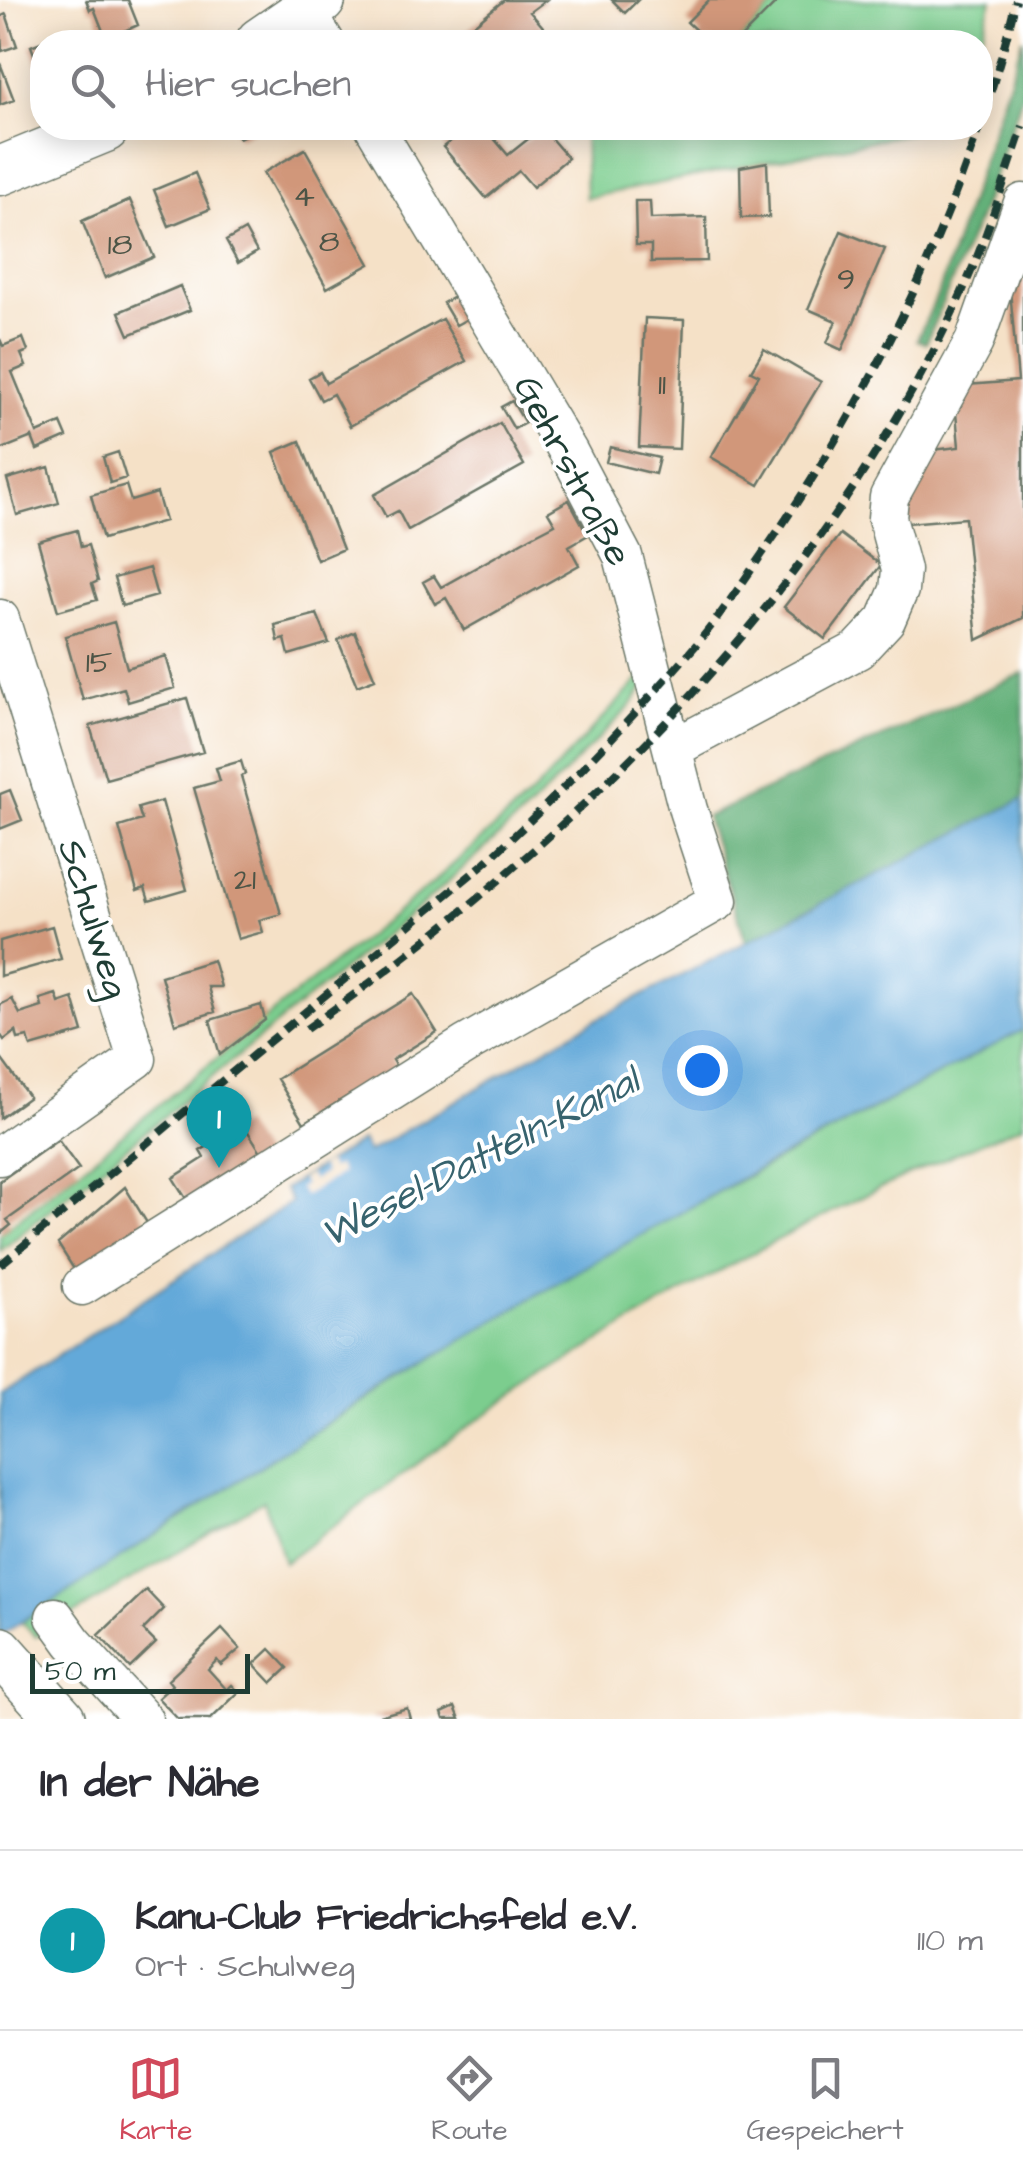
<!DOCTYPE html>
<html lang="de">
<meta charset="utf-8">
<style>
:root{--surface:#fff;--page:#f2f2f3;--text:#2b2b33;--muted:#7c7c81;--line:#e1e1e2;--accent:#d1495b}
body{margin:0;font-family:"Architects Daughter",sans-serif;background:var(--page);color:var(--text)}
.scale{position:absolute;left:30px;bottom:25px;width:220px;box-sizing:border-box;padding-left:10px;border:5px solid #1f3d34;border-top:0;font-size:28px;line-height:35px;white-space:nowrap;color:#1f3d34;-webkit-text-stroke:8px #fff;paint-order:stroke}
.you{position:absolute;left:702px;top:1070px;width:35px;height:35px;margin:-25px;border:8px solid #fff;border-radius:50%;background:#1a73e8;box-shadow:0 0 0 15px #1a73e833}
.badge{display:grid;place-items:center;width:65px;height:65px;border-radius:50%;background:var(--accent);color:#fff;font-size:32px;font-weight:700}
.pin{position:absolute;translate:-50% -82px;filter:drop-shadow(0 2px 5px #0008)}
.pin::after{content:'';position:absolute;top:52px;width:35px;height:30px;background:inherit;clip-path:polygon(0 0,100% 0,50% 100%)}
.list{margin:0;padding:0;list-style:none}
h2{display:flex;justify-content:space-between;align-items:center;height:130px;margin:0;padding:0 40px;font-size:42px}
h2 small{font-size:32px;font-weight:400;color:var(--muted)}
.list li{display:grid;grid-template-columns:65px 1fr auto;gap:30px;align-items:center;box-sizing:border-box;height:180px;padding:0 40px;border-top:2px solid var(--line)}
.list b{display:block;font-size:38px;white-space:nowrap}
.list p{margin:0;font-size:32px;white-space:nowrap;color:var(--muted)}
.list em{font-size:32px;font-style:normal;color:var(--muted)}
.icon{flex:none;width:55px;height:55px;fill:none;stroke:currentColor;stroke-width:2;stroke-linecap:round;stroke-linejoin:round}
.map{position:relative;flex:none;width:1023px;height:1719px;overflow:hidden}
.search{position:absolute;background:var(--surface);box-shadow:0 5px 25px #0003;left:30px;right:30px;top:30px;height:110px;display:flex;align-items:center;gap:25px;box-sizing:border-box;padding:0 35px;border-radius:40px;color:var(--muted);font-size:38px}
.sheet{height:310px;background:var(--surface)}
nav{display:flex;justify-content:space-around;align-items:center;box-sizing:border-box;height:140px;border-top:2px solid var(--line);background:var(--surface);font-size:28px;color:var(--muted)}
nav a{display:grid;justify-items:center;gap:5px}
nav .on{color:var(--accent)}
.map>svg:first-child{display:block}
.green{fill:#7bcd8e;stroke:#4d8561;stroke-width:2.5}
.forest{fill:#64b079;stroke:#427656;stroke-width:2.5}
.water{fill:#64a9d9;stroke:#427386;stroke-width:2.5}
.pier{fill:#f5e1c7}
.building{fill:#d1977a}
.lines{fill:none;stroke-linecap:round;stroke-linejoin:round}
.minor-casing{stroke:#6a7667;stroke-width:41}
.major-casing{stroke:#6a7667;stroke-width:51}
.minor{stroke:#fff;stroke-width:38}
.major{stroke:#fff;stroke-width:48}
.rail{stroke:#1f3d34;stroke-width:8;stroke-dasharray:15 8;stroke-linecap:butt}
.labels{text-anchor:middle;dominant-baseline:central;stroke-width:8;stroke-linejoin:round;paint-order:stroke}
.number-label{font-size:32px;fill:#4c5446}
.street-label{font-size:38px;fill:#1f3d34;stroke:#fff}
.water-label{font-size:40px;font-style:italic;fill:#37636e;stroke:#fff}
</style>
<div class="map">
<svg width="1023" height="1719" viewBox="0 0 1023 1719">
<rect width="100%" height="100%" fill="#fff"/>
<filter id="ink" filterUnits="userSpaceOnUse"><feTurbulence type="fractalNoise" baseFrequency=".01" numOctaves="2"/><feDisplacementMap in="SourceGraphic" scale="20" xChannelSelector="R" yChannelSelector="G"/><feConvolveMatrix kernelMatrix="1 2 1 2 8 2 1 2 1" color-interpolation-filters="sRGB"/></filter>
<filter id="wash" filterUnits="userSpaceOnUse"><feTurbulence type="fractalNoise" baseFrequency=".0048" numOctaves="4" result="noise"/><feDisplacementMap in="SourceGraphic" scale="40" xChannelSelector="R" yChannelSelector="G"/><feGaussianBlur stdDeviation="2.25" result="paint"/><feColorMatrix in="noise" values="0 0 0 0 0 0 0 0 0 0 0 0 0 0 0 0 0 1.4 0 .05"/><feComposite in="paint" operator="in"/></filter>
<g filter="url(#wash)">
<rect width="100%" height="100%" fill="#f5e1c7"/>
<path class="green" d="M779 0H992L980 42H737Z
M584 128H677L686 137 696 128H935L586 198Z
M644 674 647 682 630 707 530 808 424 903 0 1251V1234L430 885 532 794Z
M1023 1030V1125C847 1197 677 1289 518 1393 438 1445 361 1506 284 1563L264 1500 36 1637 21 1621C195 1509 367 1395 545 1290 701 1198 862 1115 1023 1030Z"/>
<path class="forest" d="M1023 38V92L1017 111 981 212 926 343 917 340 940 289Z
M1023 673V799L746 942 706 817Z"/>
<path class="water" d="M1023 799V1030L754 1171 546 1289 342 1413 0 1636V1394L291 1202 284 1189 361 1141 368 1152 595 1020Z"/>
<path class="pier" d="M327 1162 331 1169 337 1165 342 1173 304 1196 299 1188 304 1185 301 1179 309 1174 313 1180 324 1173 320 1166Z"/>
<g id="blocks">
<path class="building" d="M86 0H128L138 25 106 39 94 8 90 10Z
M504 0H546L530 12 544 28 527 42H453Z
M612 0H638L625 13Z
M709 0H779L737 42H693L701 35 687 22Z
M6 14 17 46 2 51 0 17Z
M41 42 42 45V75L31 46Z
M0 63 14 100 0 105Z
M233 128H259L239 138Z
M467 128H485L508 155 542 128 568 158 533 187 519 171 486 198 443 147Z
M305 149 370 264 327 288 263 173Z
M767 162 769 217 741 218 740 167Z
M195 173 210 209 169 226 154 190Z
M130 200 154 257 105 278 82 221Z
M635 201H650L651 219 706 217 707 261 651 262V245H636Z
M245 230 257 252 238 263 226 241Z
M841 231 885 249 842 350 827 343 836 321 808 309Z
M1023 254V618L977 640 965 518 895 524 924 451 959 447 956 412 967 385 1018 381 1007 255Z
M180 286 190 310 129 335 119 312Z
M454 297 467 319 456 325 443 303Z
M645 318 684 320 679 449 639 447Z
M442 319 466 361 350 426 333 394 321 400 309 378 320 372 326 383Z
M23 338 28 351 21 354 26 366 12 372 37 433 61 423 67 437 37 450 32 437 0 450V339L3 346Z
M764 349 821 382 759 485 711 457 759 375 751 371Z
M512 401 525 423 514 429 501 407Z
M500 423 524 465 408 530 398 511 386 517 374 495Z
M300 441 343 549 317 560 274 452Z
M610 447 659 458 655 474 606 462Z
M118 452 126 478 110 483 103 457Z
M49 467 59 503 17 515 7 479Z
M126 485 131 501 157 493 165 521 103 539 91 495Z
M569 500 588 535 569 546 579 565 464 630 446 598 435 604 423 582 434 576 441 587 532 536 555 524 548 512Z
M77 530 81 547 88 545 98 581 92 584 97 600 58 611 38 541Z
M840 534 881 565 825 639 784 607Z
M149 568 157 596 122 606 114 578Z
M317 614 329 643 289 655 285 639 278 641 275 625Z
M114 622 127 668 166 656 175 688 128 702 124 688 83 700 65 636Z
M355 632 375 679 357 686 338 640Z
M187 698 203 752 106 779 90 726Z
M241 761 245 774 241 776 281 914 259 920 263 932 238 939 194 788 220 781 216 768Z
M10 790 22 820 0 829V794Z
M162 801 187 890 149 901 145 888 137 891 119 827 142 820 138 808Z
M52 926 61 959 0 976V941Z
M213 960 221 987H208L215 1012 175 1024 161 976Z
M56 994 59 1003 73 998 83 1032 31 1047 28 1037 18 1039 16 1031 4 1040 0 1034V1005L12 999 20 1014 42 1007 40 999Z
M413 994 437 1032 392 1060 399 1072 354 1099 351 1094 304 1123 277 1079Z
M261 1005 265 1020 220 1055 210 1020Z
M0 1057 29 1097 0 1118Z
M243 1124 265 1158 190 1205 173 1178 204 1158 200 1151Z
M58 1140 79 1169 7 1220 11 1225 0 1234V1181Z
M125 1187 152 1231 79 1277 58 1244Z
M146 1590 164 1609 143 1630 156 1643 130 1668 99 1635Z
M222 1629 240 1649 221 1665 217 1660 208 1669 227 1690 232 1685 239 1692 211 1719H178L158 1698 172 1685 168 1680Z
M270 1649 288 1668 272 1683 254 1664Z
M455 1707 460 1719H444L442 1713Z
M407 1708 410 1719H372V1718Z"/>
</g>
</g>
<g filter="url(#ink)">
<use href="#blocks" fill-opacity="0" stroke="#6a7667" stroke-width="2.5"/>
<g class="lines">
<g class="minor-casing">
<path id="minor" d="M306 11 325 42
M0 619 137 1059 0 1156
M674 748 858 650 886 620 899 590 901 570 887 518 889 497 974 342 1023 203
M82 1286 465 1045 718 901 688 810 623 556 569 453 375 128
M55 1617 73 1642 143 1719"/>
</g>
<g class="major-casing">
<path id="major" d="M260 42 321 0
M0 171 105 128
M0 1651 61 1719"/>
</g>
<use href="#minor" class="minor"/>
<use href="#major" class="major"/>
<path class="rail" d="M306 1029C576 840 825 594 963 290 987 237 1004 181 1023 126
M0 1265 486 862C560 794 630 721 696 645 722 614 744 580 767 547 882 381 968 197 1016 0"/>
</g>
</g>
<g class="labels">
<g class="number-label">
<text x="304" y="196">4</text>
<text x="329" y="241">8</text>
<text x="120" y="244">18</text>
<text x="846" y="279">9</text>
<text x="662" y="384">11</text>
<text x="99" y="662">15</text>
<text x="245" y="879">21</text>
</g>
<g class="street-label">
<text transform="translate(572 471) rotate(62)">Gehrstraße</text>
<text transform="translate(93 919) rotate(73)">Schulweg</text>
</g>
<g class="water-label">
<text transform="translate(480 1158) rotate(-27)">Wesel-Datteln-Kanal</text>
</g>
</g>
</svg>
<div class="scale">50 m</div>
<div class="you"></div>
<div class="pin badge" style="left:219px;top:1168px;background:#0f9aa8">1</div>
<div class="search"><svg class="icon" aria-label="search" viewBox="0 0 24 24"><circle cx="10" cy="10" r="6"/><path d="M15 15l6 6"/></svg>Hier suchen</div>
</div>
<section class="sheet">
<h2>In der Nähe<small></small></h2>
<ul class="list">
<li><span class="badge" style="background:#0f9aa8">1</span><div><b>Kanu-Club Friedrichsfeld e.V.</b><p>Ort · Schulweg</p></div><em>110 m</em></li>
</ul>
</section>
<nav>
<a class="on"><svg class="icon" aria-label="map" viewBox="0 0 24 24"><path d="M3 6l6-2 6 2 6-2v14l-6 2-6-2-6 2zM9 4v14M15 6v14"/></svg>Karte</a>
<a><svg class="icon" aria-label="directions" viewBox="0 0 24 24"><path d="M12 3l9 9-9 9-9-9zM9 14v-3h6M13 9l2 2-2 2"/></svg>Route</a>
<a><svg class="icon" aria-label="saved" viewBox="0 0 24 24"><path d="M7 4h10v16l-5-4-5 4z"/></svg>Gespeichert</a>
</nav>
